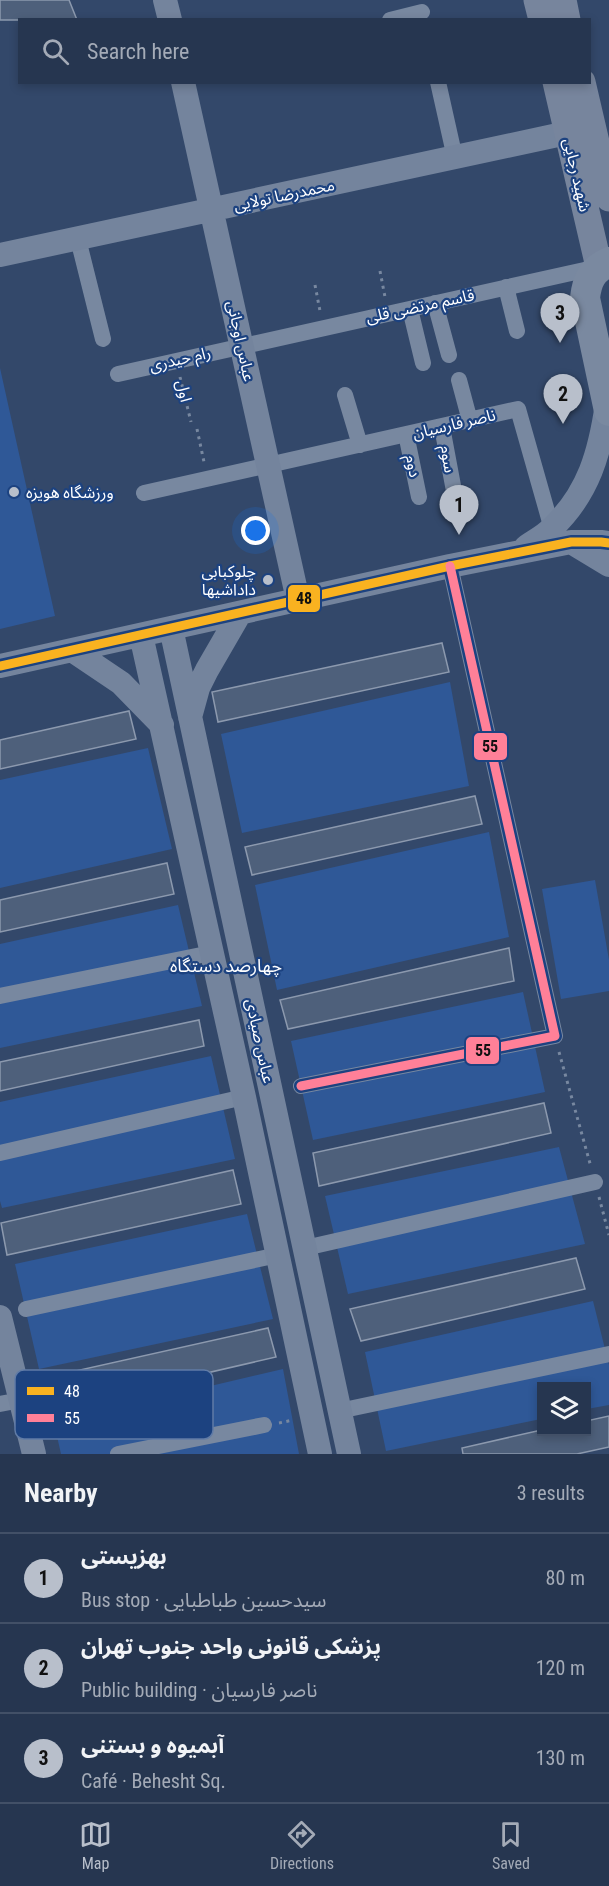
<!DOCTYPE html>
<meta charset="utf-8">
<style>
:root{--surface:#263650;--page:#32415a;--text:#f1f3f6;--muted:#a4abb7;--line:#425067;--accent:#b8bfcb}
body{margin:0;font-family:"Roboto Condensed","Noto Sans Arabic",sans-serif;background:var(--page);color:var(--text)}
.controls{position:absolute;right:18px;bottom:18px;display:grid;overflow:hidden;border-radius:0px;box-shadow:0 3px 9px #0003}
.controls button{width:54px;height:54px;display:grid;place-items:center;padding:0;border:0;border-bottom:2px solid var(--line);background:var(--surface);color:var(--text);font:30px sans-serif}
.you{position:absolute;left:256px;top:531px;width:21px;height:21px;margin:-15px;border:4px solid #fff;border-radius:50%;background:#1a73e8;box-shadow:0 0 0 9px #1a73e833}
.badge{display:grid;place-items:center;width:39px;height:39px;border-radius:50%;background:var(--accent);color:#111;font-size:20px;font-weight:700}
.pin{position:absolute;translate:-50% -50px;filter:drop-shadow(0 2px 3px #0008)}
.pin::after{content:'';position:absolute;top:32px;width:21px;height:18px;background:inherit;clip-path:polygon(0 0,100% 0,50% 100%)}
.list{margin:0;padding:0;list-style:none}
h2{display:flex;justify-content:space-between;align-items:center;height:78px;margin:0;padding:0 24px;font-size:26px}
h2 small{font-size:20px;font-weight:400;color:var(--muted)}
.list li{display:grid;grid-template-columns:39px 1fr auto;gap:18px;align-items:center;box-sizing:border-box;height:90px;padding:0 24px;border-top:2px solid var(--line)}
.list b{display:block;font-size:22px;white-space:nowrap}
.list p{margin:0;font-size:20px;white-space:nowrap;color:var(--muted)}
.list em{font-size:20px;font-style:normal;color:var(--muted)}
.icon{flex:none;width:33px;height:33px;fill:none;stroke:currentColor;stroke-width:2;stroke-linecap:round;stroke-linejoin:round}
.map{position:relative;flex:none;width:609px;height:1454px;overflow:hidden}
.search{position:absolute;background:var(--surface);box-shadow:0 3px 9px #0003;left:18px;right:18px;top:18px;height:66px;display:flex;align-items:center;gap:15px;box-sizing:border-box;padding:0 21px;border-radius:0px;color:var(--muted);font-size:22px}
.sheet{height:348px;background:var(--surface)}
nav{display:flex;justify-content:space-around;align-items:center;box-sizing:border-box;height:84px;border-top:2px solid var(--line);background:var(--surface);font-size:16px;color:var(--muted)}
nav a{display:grid;justify-items:center;gap:3px}
nav .on{color:var(--accent)}
.map>svg:first-child{display:block}
.green{fill:#2f5897}
.building{fill:#4e607b;stroke:#8c99ae;stroke-width:1.5}
.lines{fill:none;stroke-linecap:round;stroke-linejoin:round}
.path{stroke:#7888a0;stroke-width:3;stroke-dasharray:3 4.5;stroke-linecap:butt}
.street{stroke:#7888a0;stroke-width:16}
.secondary{stroke:#74849d;stroke-width:24}
.primary{stroke:#77859d;stroke-width:27}
.highway{stroke:#7a89a0;stroke-width:30}
.bus-1-casing{stroke:#1c4280;stroke-width:14}
.bus-2-casing{stroke:#1c4280;stroke-width:14}
.bus-1{stroke:#f9b220;stroke-width:9}
.bus-2{stroke:#ff8098;stroke-width:9}
.poi-dot{fill:#b8bfcb;stroke:#1c4280;stroke-width:2}
.labels{text-anchor:middle;dominant-baseline:central;stroke-width:4.5;stroke-linejoin:round;paint-order:stroke}
.street-label{font-size:16px;fill:#fff;stroke:#1c4280}
.poi-label{font-size:16px;fill:#fff;stroke:#1c4280;text-anchor:start}
.neighbourhood-label{font-size:18px;fill:#fff;stroke:#1c4280}
.key{fill:#1c4280;stroke:#607ba6;stroke-width:1.5}
.key-label{font-size:16px;fill:#fff}
.line-badge{stroke:#1c4280;stroke-width:2}
.pale-badge-label{font-size:16px;text-anchor:middle;font-weight:bold;fill:#111}
</style>
<div class="map">
<svg width="609" height="1454" viewBox="0 0 609 1454">
<rect width="100%" height="100%" fill="#33486a"/>
<path class="green" d="M0 368 55 616 0 629Z
M450 682 469 786 242 833 221 734Z
M148 748 172 849 0 888V780Z
M489 832 509 937 277 990 255 885Z
M595 880 609 960V991L561 999 542 889Z
M178 905 202 1006 0 1048V944Z
M523 992 545 1092 313 1140 291 1041Z
M211 1056 235 1159 2 1208 0 1201V1102Z
M559 1147 585 1244 348 1294 325 1196Z
M247 1214 273 1319 39 1369 15 1264Z
M593 1301 609 1365V1405L587 1409 586 1386H542L541 1419 386 1451 365 1352Z
M283 1369 299 1454H61L54 1423Z"/>
<path class="building" d="M0 0H69L77 20H0Z
M442 643 449 672 218 722 212 692Z
M129 711 136 739 0 769V740Z
M475 796 482 824 252 875 245 847Z
M167 863 174 894 0 932V900Z
M509 948 514 981 288 1029 280 1000Z
M199 1020 204 1046 0 1091V1062Z
M544 1103 551 1133 319 1186 313 1153Z
M233 1170 241 1204 7 1255 1 1223Z
M576 1258 585 1289 361 1341 350 1309Z
M268 1328 276 1357 42 1411 35 1380Z
M609 1416V1447L577 1454H463L462 1448 537 1431H586V1421Z"/>
<g class="lines">
<path class="path" d="M380 271 385 297
M315 285 320 311
M180 377 191 422
M197 429 204 462
M559 1052 591 1167
M599 1197 609 1235
M279 1423 293 1420"/>
<path class="street" d="M390 20 422 12
M438 82 455 158
M78 239 103 339
M506 287 517 331
M435 303 449 355
M410 309 423 363
M118 374 598 267
M459 380 470 421
M345 395 360 445
M442 427 454 491
M406 434 419 497
M144 493 518 409 552 529
M0 996 211 953
M301 1086 555 1036 450 566
M0 1153 244 1097
M305 1248 595 1182
M26 1309 278 1255
M0 1404 21 1400
M339 1411 609 1354
M118 1454 264 1425"/>
<path class="secondary" d="M165 0 170 20
M183 82 298 600
M0 255 567 133
M571 542 609 565
M526 547C534 541 545 536 552 528 589 493 600 452 607 404
M171 628 349 1454
M141 635 244 1097 320 1454
M72 650 121 683 162 725
M0 666 450 566 571 542H601L609 543
M190 717 198 688 207 670 240 613
M0 1317 34 1454"/>
<path class="primary" d="M537 0 542 20
M563 0 567 20
M556 82 599 267
M582 82 609 198"/>
<path class="highway" d="M609 262C592 270 587 280 585 298L609 411"/>
<g class="bus-1-casing">
<path id="bus-1" d="M0 666 450 566 571 542H601L609 543"/>
</g>
<g class="bus-2-casing">
<path id="bus-2" d="M301 1086 555 1036 450 566"/>
</g>
<use href="#bus-1" class="bus-1"/>
<use href="#bus-2" class="bus-2"/>
</g>
<g class="poi-dot">
<circle cx="14" cy="492" r="6"/>
<circle cx="268" cy="580" r="6"/>
</g>
<g class="labels">
<g class="street-label">
<text transform="translate(577 175) rotate(77)">شهید رجایی</text>
<text transform="translate(284 195) rotate(-12)">محمدرضا تولایی</text>
<text transform="translate(420 306) rotate(-12)">قاسم مرتضی قلی</text>
<text transform="translate(241 341) rotate(78)">عباس اوجانی</text>
<text transform="translate(180 359) rotate(-13)">رام حیدری</text>
<text transform="translate(184 391) rotate(77)">اول</text>
<text transform="translate(454 424) rotate(-13)">ناصر فارسیان</text>
<text transform="translate(448 459) rotate(80)">سوم</text>
<text transform="translate(413 466) rotate(78)">دوم</text>
<text transform="translate(260 1041) rotate(78)">عباس صیادی</text>
</g>
<g class="poi-label">
<text x="26" y="492">ورزشگاه هویزه</text>
<text x="256" y="571" text-anchor="end">چلوکبابی<tspan x="256" dy="18">داداشیها</tspan></text>
</g>
<g class="neighbourhood-label">
<text x="226" y="965">چهارصد دستگاه</text>
</g>
</g>
<rect x="15" y="1370" width="198" height="69" rx="9" class="key"/>
<rect x="27" y="1387" width="27" height="8" fill="#f9b220"/>
<rect x="27" y="1414" width="27" height="8" fill="#ff8098"/>
<g class="key-label">
<text x="64" y="1397">48</text>
<text x="64" y="1424">55</text>
</g>
<g class="line-badge">
<rect x="287" y="584" width="34" height="29" rx="6" fill="#f9b220"/>
<rect x="473" y="732" width="35" height="29" rx="6" fill="#ff8098"/>
<rect x="465" y="1036" width="35" height="29" rx="6" fill="#ff8098"/>
</g>
<g class="pale-badge-label">
<text x="304" y="604">48</text>
<text x="490" y="752">55</text>
<text x="483" y="1056">55</text>
</g>
</svg>
<div class="controls">
<button><svg class="icon" aria-label="layers" viewBox="0 0 24 24"><path d="M12 4l9 5-9 5-9-5zM3 14l9 5 9-5"/></svg></button>
</div>
<div class="you"></div>
<div class="pin badge" style="left:459px;top:535px">1</div>
<div class="pin badge" style="left:563px;top:424px">2</div>
<div class="pin badge" style="left:560px;top:343px">3</div>
<div class="search"><svg class="icon" aria-label="search" viewBox="0 0 24 24"><circle cx="10" cy="10" r="6"/><path d="M15 15l6 6"/></svg>Search here</div>
</div>
<section class="sheet">
<h2>Nearby<small>3 results</small></h2>
<ul class="list">
<li><span class="badge">1</span><div><b>بهزیستی</b><p>Bus stop · سیدحسین طباطبایی</p></div><em>80 m</em></li>
<li><span class="badge">2</span><div><b>پزشکی قانونی واحد جنوب تهران</b><p>Public building · ناصر فارسیان</p></div><em>120 m</em></li>
<li><span class="badge">3</span><div><b>آبمیوه و بستنی</b><p>Café · Behesht Sq.</p></div><em>130 m</em></li>
</ul>
</section>
<nav>
<a class="on"><svg class="icon" aria-label="map" viewBox="0 0 24 24"><path d="M3 6l6-2 6 2 6-2v14l-6 2-6-2-6 2zM9 4v14M15 6v14"/></svg>Map</a>
<a><svg class="icon" aria-label="directions" viewBox="0 0 24 24"><path d="M12 3l9 9-9 9-9-9zM9 14v-3h6M13 9l2 2-2 2"/></svg>Directions</a>
<a><svg class="icon" aria-label="saved" viewBox="0 0 24 24"><path d="M7 4h10v16l-5-4-5 4z"/></svg>Saved</a>
</nav>
